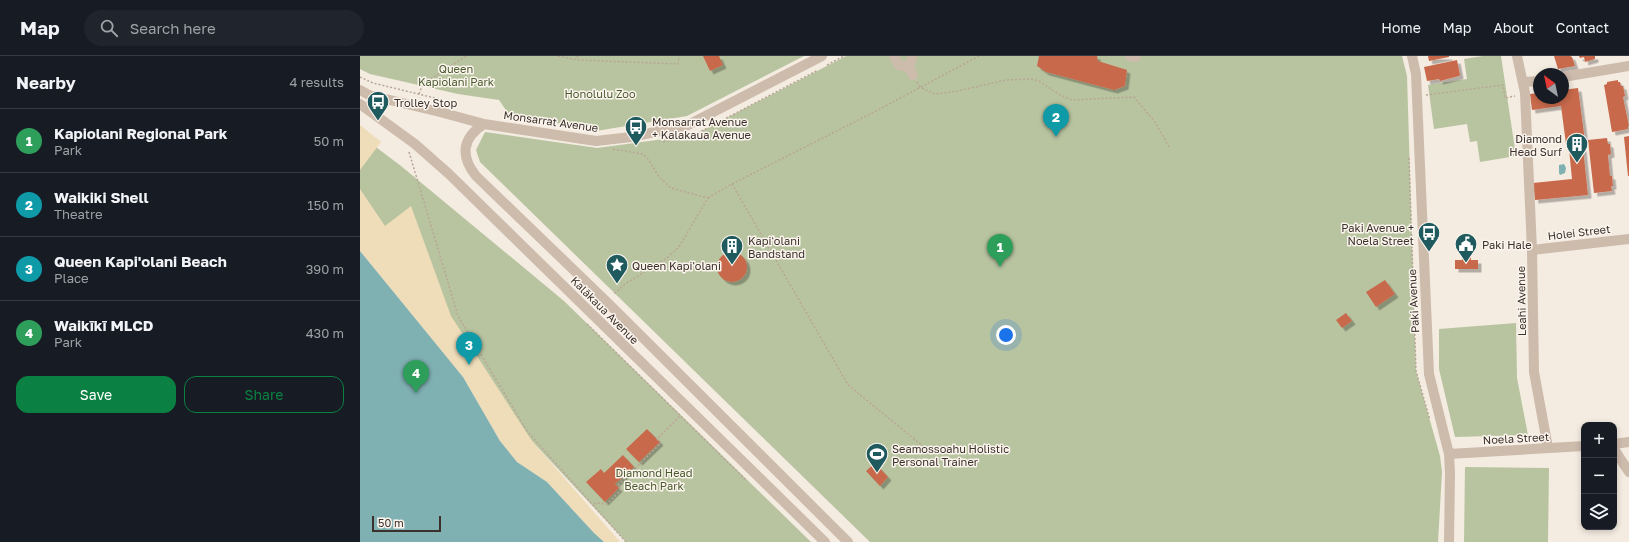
<!DOCTYPE html>
<meta charset="utf-8">
<style>
:root{--surface:#171b24;--page:#20242c;--text:#f1f3f6;--muted:#9ea1a6;--line:#363941;--accent:#0b8043}
body{margin:0;font-family:"Golos Text",sans-serif;background:var(--page);color:var(--text)}
.controls{position:absolute;right:12px;bottom:12px;display:grid;overflow:hidden;border-radius:8px;box-shadow:0 2px 6px #0003}
.controls button{width:36px;height:36px;display:grid;place-items:center;padding:0;border:0;border-bottom:1px solid var(--line);background:var(--surface);color:var(--text);font:20px sans-serif}
.compass{position:absolute;left:1173px;top:12px;width:36px;height:36px;border-radius:50%;background:var(--surface);box-shadow:0 2px 6px #0003;rotate:327deg}
.scale{position:absolute;left:12px;bottom:10px;width:69px;box-sizing:border-box;padding-left:4px;border:2px solid #3b302b;border-top:0;font-size:11px;line-height:14px;white-space:nowrap;color:#3b302b;-webkit-text-stroke:3px #fbf5ee;paint-order:stroke}
.you{position:absolute;left:646px;top:279px;width:14px;height:14px;margin:-10px;border:3px solid #fff;border-radius:50%;background:#1a73e8;box-shadow:0 0 0 6px #1a73e833}
.badge{display:grid;place-items:center;width:26px;height:26px;border-radius:50%;background:var(--accent);color:#fff;font-size:13px;font-weight:700}
.pin{position:absolute;translate:-50% -33px;filter:drop-shadow(0 1px 2px #0008)}
.pin::after{content:'';position:absolute;top:21px;width:14px;height:12px;background:inherit;clip-path:polygon(0 0,100% 0,50% 100%)}
.list{margin:0;padding:0;list-style:none}
h2{display:flex;justify-content:space-between;align-items:center;height:52px;margin:0;padding:0 16px;font-size:17px}
h2 small{font-size:13px;font-weight:400;color:var(--muted)}
.list li{display:grid;grid-template-columns:26px 1fr auto;gap:12px;align-items:center;box-sizing:border-box;height:64px;padding:0 16px;border-top:1px solid var(--line)}
.list b{display:block;font-size:15px;white-space:nowrap}
.list p{margin:0;font-size:13px;white-space:nowrap;color:var(--muted)}
.list em{font-size:13px;font-style:normal;color:var(--muted)}
.actions{display:flex;gap:8px;padding:12px 16px}
.actions a{flex:1;padding:9px 0;border:1px solid var(--accent);border-radius:12px;text-align:center;font-size:14px;color:var(--accent)}
.actions .main{background:var(--accent);color:#fff}
.icon{flex:none;width:22px;height:22px;fill:none;stroke:currentColor;stroke-width:2;stroke-linecap:round;stroke-linejoin:round}
.map{position:relative;flex:none;width:1269px;height:486px;overflow:hidden}
header{display:flex;align-items:center;gap:24px;box-sizing:border-box;height:56px;padding:0 20px;background:var(--surface);border-bottom:1px solid var(--line)}
header strong{font-size:19px}
nav{display:flex;gap:22px;margin-inline-start:auto;font-size:14px}
.search{width:280px;height:36px;background:var(--page);display:flex;align-items:center;gap:10px;box-sizing:border-box;padding:0 14px;border-radius:22px;color:var(--muted);font-size:15px}
main{display:flex}
aside{flex:1;background:var(--surface)}
.map>svg:first-child{display:block}
.green{fill:#b8c4a0}
.sand{fill:#efdcb8}
.water{fill:#7fb0b2}
.building{fill:#c8694b;filter:url(#shadow)}
.lines{fill:none;stroke-linecap:round;stroke-linejoin:round}
.path{stroke:#b9a596;stroke-width:1.5;stroke-dasharray:2 2;stroke-linecap:butt}
.minor{stroke:#cdbbac;stroke-width:10}
.labels{text-anchor:middle;dominant-baseline:central;stroke-width:3;stroke-linejoin:round;paint-order:stroke}
.park-label{font-size:11px;fill:#4a5a2e;stroke:#fbf5ee}
.poi-label{font-size:11px;fill:#3b302b;stroke:#fbf5ee;text-anchor:start}
.street-label{font-size:11px;fill:#3b302b;stroke:#fbf5ee}
</style>
<header>
<strong>Map</strong>
<div class="search"><svg class="icon" aria-label="search" viewBox="0 0 24 24"><circle cx="10" cy="10" r="6"/><path d="M15 15l6 6"/></svg>Search here</div>
<nav><a>Home</a><a>Map</a><a>About</a><a>Contact</a></nav>
</header>
<main>
<aside>
<h2>Nearby<small>4 results</small></h2>
<ul class="list">
<li><span class="badge" style="background:#2e9e5b">1</span><div><b>Kapiolani Regional Park</b><p>Park</p></div><em>50 m</em></li>
<li><span class="badge" style="background:#0f9aa8">2</span><div><b>Waikiki Shell</b><p>Theatre</p></div><em>150 m</em></li>
<li><span class="badge" style="background:#0f9aa8">3</span><div><b>Queen Kapi'olani Beach</b><p>Place</p></div><em>390 m</em></li>
<li><span class="badge" style="background:#2e9e5b">4</span><div><b>Waikīkī MLCD</b><p>Park</p></div><em>430 m</em></li>
</ul>
<div class="actions"><a class="main">Save</a><a>Share</a></div>
</aside>
<div class="map">
<svg width="1269" height="486" viewBox="0 0 1269 486">
<defs>
<filter id="shadow"><feDropShadow dx="3.5" dy="3.5" stdDeviation="0" flood-color="#0004"/></filter>
</defs>
<rect width="100%" height="100%" fill="#f4ebe1"/>
<path class="green" d="M0 0H444L327 60 236 75 148 57 139 44 98 38 10 18 0 13Z
M486 0H1042L1047 20 1056 315 1080 400 1082 416 1078 486H510L120 106 116 94 125 76 237 92 334 79Z
M1123 0H1141L1156 100 1120 106 1117 85 1110 86 1107 68 1074 73 1068 29 1107 23 1104 3Z
M0 79 41 110 204 245 451 486H266L172 385 0 167Z
M1156 267 1157 322 1168 379 1095 381 1079 313V273Z
M1105 411 1189 412 1188 486H1104Z"/>
<path class="sand" d="M0 69 21 86 0 114Z
M0 133 25 170 51 150 91 260 172 385 260 486H244L234 477 187 426 157 406 140 385 103 321 0 195Z"/>
<path class="water" d="M1204 108 1206 112 1205 117 1200 119 1199 117V109Z
M0 195 103 321 140 385 157 406 187 426 234 477 244 486H0Z"/>
<path class="building" d="M343 0H359L363 9 350 15Z
M679 0H737L738 5 767 14 765 30 754 34 686 16 677 10Z
M1068 0H1089V1L1069 5Z
M1194 0H1210L1212 1 1215 10 1198 13Z
M1219 0H1235V3L1225 6 1224 1 1220 2Z
M1097 4 1100 19 1099 20 1080 25 1079 23 1067 25 1064 11Z
M1258 24V26H1260L1261 30H1263L1265 40 1263 41 1269 70H1268V73L1252 76 1244 29 1247 28V26Z
M1218 32 1225 85 1206 88 1201 50 1172 54 1170 38 1179 37V42H1203V34Z
M1269 80V120H1268L1264 81Z
M1247 82 1248 88H1250L1251 98 1248 99 1250 120H1252L1253 130H1251L1252 135 1234 137 1228 84Z
M1223 92 1228 139 1175 144 1173 127 1212 123 1209 93Z
M357 211a15 15 0 1 1 30 0a15 15 0 1 1-30 0Z
M1102 201H1111V204H1118V213H1095V204H1102Z
M1025 224 1035 238 1016 251 1006 236Z
M986 257 992 265 982 272 976 264Z
M287 373 300 386 279 406 266 393Z
M263 399 274 411 255 428 259 432 245 446 226 426 241 413 244 417Z
M515 407 528 421 520 430 506 415Z"/>
<g class="lines">
<path class="path" d="M198 0 219 4 318 8 319 0
M217 0 219 4
M467 9 484 0
M0 21 13 27 83 44V46
M557 26 560 31 574 38 598 35 646 24 671 23 679 25 700 39 712 44 774 41 795 66 810 93
M59 38 63 28 106 0
M1066 39 1143 29 1145 42 1155 40
M303 86 334 79 458 14
M253 93 283 98 288 103 299 121 311 132 348 142 319 191 307 202 265 228 254 238
M49 96 98 260 167 375 266 486
M1049 102 1056 315 1070 364
M372 128 488 329 564 391
M348 142 372 128 516 55 619 0
M227 268 387 425
M234 448 236 447 247 448 262 433 258 429 301 387 297 383 320 360"/>
<path class="minor" d="M534 0 539 9 549 11
M551 0 552 2 549 11 553 19
M770 0 776 1V0
M1052 0 1056 18 1069 318 1089 398 1090 417 1089 486
M1157 0 1165 37 1172 194 1174 316 1188 392
M1203 21 1269 10
M1163 26 1179 25
M0 34 9 39 80 56 124 68 236 85 271 81 328 69 462 0
M0 48 55 88 89 118 465 486
M124 68C102 82 100 100 116 120L248 247 488 486
M1172 194 1269 183
M1254 388 1269 386
M1254 393 1269 416
M1089 398 1224 390"/>
</g>
<defs>
<g id="bus-pin" transform="scale(1.15)"><path d="M0 17L-7.5 6A9.5 9.5 0 1 1 7.5 6Z" fill="#1f5a5e" stroke="#fbf5ee"/><path d="M-5-6H5V4H4V6H2V4H-2V6H-4V4H-5ZM-3.5-4V0h7V-4ZM-3.5 1.2v1.5H-2V1.2ZM2 1.2v1.5H3.5V1.2Z" fill="#fff"/></g>
<g id="building-pin" transform="scale(1.15)"><path d="M0 17L-7.5 6A9.5 9.5 0 1 1 7.5 6Z" fill="#1f5a5e" stroke="#fbf5ee"/><path d="M-4-6H4V6H1V3H-1V6H-4ZM-2.5-4.3h1.7v1.8h-1.7ZM.8-4.3h1.7v1.8H.8ZM-2.5-1h1.7V.8h-1.7ZM.8-1h1.7V.8H.8Z" fill="#fff"/></g>
<g id="civic-pin" transform="scale(1.15)"><path d="M0 17L-7.5 6A9.5 9.5 0 1 1 7.5 6Z" fill="#1f5a5e" stroke="#fbf5ee"/><path d="M-.6-6.5H3V-4.5H.6V-3L4-1V1h2V6H-6V1h2V-1L-.6-3ZM-1.2 2.5V6h2.4V2.5Z" fill="#fff"/></g>
<g id="sight-pin" transform="scale(1.15)"><path d="M0 17L-7.5 6A9.5 9.5 0 1 1 7.5 6Z" fill="#1f5a5e" stroke="#fbf5ee"/><path d="M0-6L1.8-2.2L6-1.7L2.9 1.2L3.7 5.4L0 3.3L-3.7 5.4L-2.9 1.2L-6-1.7L-1.8-2.2Z" fill="#fff"/></g>
<g id="stadium-pin" transform="scale(1.15)"><path d="M0 17L-7.5 6A9.5 9.5 0 1 1 7.5 6Z" fill="#1f5a5e" stroke="#fbf5ee"/><path d="M0-5a6.5 5 0 1 0 0 10a6.5 5 0 1 0 0-10ZM-3.5-1.8h7v3.6h-7Z" fill="#fff"/></g>
</defs>
<g fill-rule="evenodd">
<use href="#bus-pin" x="18" y="46"/>
<use href="#bus-pin" x="276" y="71"/>
<use href="#building-pin" x="1217" y="88"/>
<use href="#bus-pin" x="1069" y="177"/>
<use href="#civic-pin" x="1106" y="188"/>
<use href="#building-pin" x="372" y="190"/>
<use href="#sight-pin" x="257" y="209"/>
<use href="#stadium-pin" x="517" y="398"/>
</g>
<g class="labels">
<g class="park-label">
<text x="96" y="12">Queen<tspan x="96" dy="13">Kapiolani Park</tspan></text>
<text x="240" y="37">Honolulu Zoo</text>
<text x="294" y="416">Diamond Head<tspan x="294" dy="13">Beach Park</tspan></text>
</g>
<g class="poi-label">
<text x="34" y="46">Trolley Stop</text>
<text x="292" y="65">Monsarrat Avenue<tspan x="292" dy="13">+ Kalakaua Avenue</tspan></text>
<text x="1202" y="82" text-anchor="end">Diamond<tspan x="1202" dy="13">Head Surf</tspan></text>
<text x="1054" y="171" text-anchor="end">Paki Avenue +<tspan x="1054" dy="13">Noela Street</tspan></text>
<text x="388" y="184">Kapiʻolani<tspan x="388" dy="13">Bandstand</tspan></text>
<text x="1122" y="188">Paki Hale</text>
<text x="272" y="209">Queen Kapi'olani</text>
<text x="532" y="392">Seamossoahu Holistic<tspan x="532" dy="13">Personal Trainer</tspan></text>
</g>
<g class="street-label">
<text transform="translate(191 65) rotate(8)">Monsarrat Avenue</text>
<text transform="translate(1219 176) rotate(-7)">Holei Street</text>
<text transform="translate(1053 245) rotate(-93)">Paki Avenue</text>
<text transform="translate(1161 245) rotate(-91)">Leahi Avenue</text>
<text transform="translate(245 254) rotate(45)">Kalākaua Avenue</text>
<text transform="translate(1156 382) rotate(-3)">Noela Street</text>
</g>
</g>
</svg>
<div class="controls">
<button>+</button>
<button>−</button>
<button><svg class="icon" aria-label="layers" viewBox="0 0 24 24"><path d="M12 4l9 5-9 5-9-5zM3 14l9 5 9-5"/></svg></button>
</div>
<svg class="compass" viewBox="-18 -18 36 36"><path d="M0-13l5 13h-10z" fill="#e53935"/><path d="M0 13l5-13h-10z" fill="#9ea1a6"/></svg>
<div class="scale">50 m</div>
<div class="you"></div>
<div class="pin badge" style="left:640px;top:211px;background:#2e9e5b">1</div>
<div class="pin badge" style="left:696px;top:81px;background:#0f9aa8">2</div>
<div class="pin badge" style="left:109px;top:309px;background:#0f9aa8">3</div>
<div class="pin badge" style="left:56px;top:337px;background:#2e9e5b">4</div>
</div>
</main>
